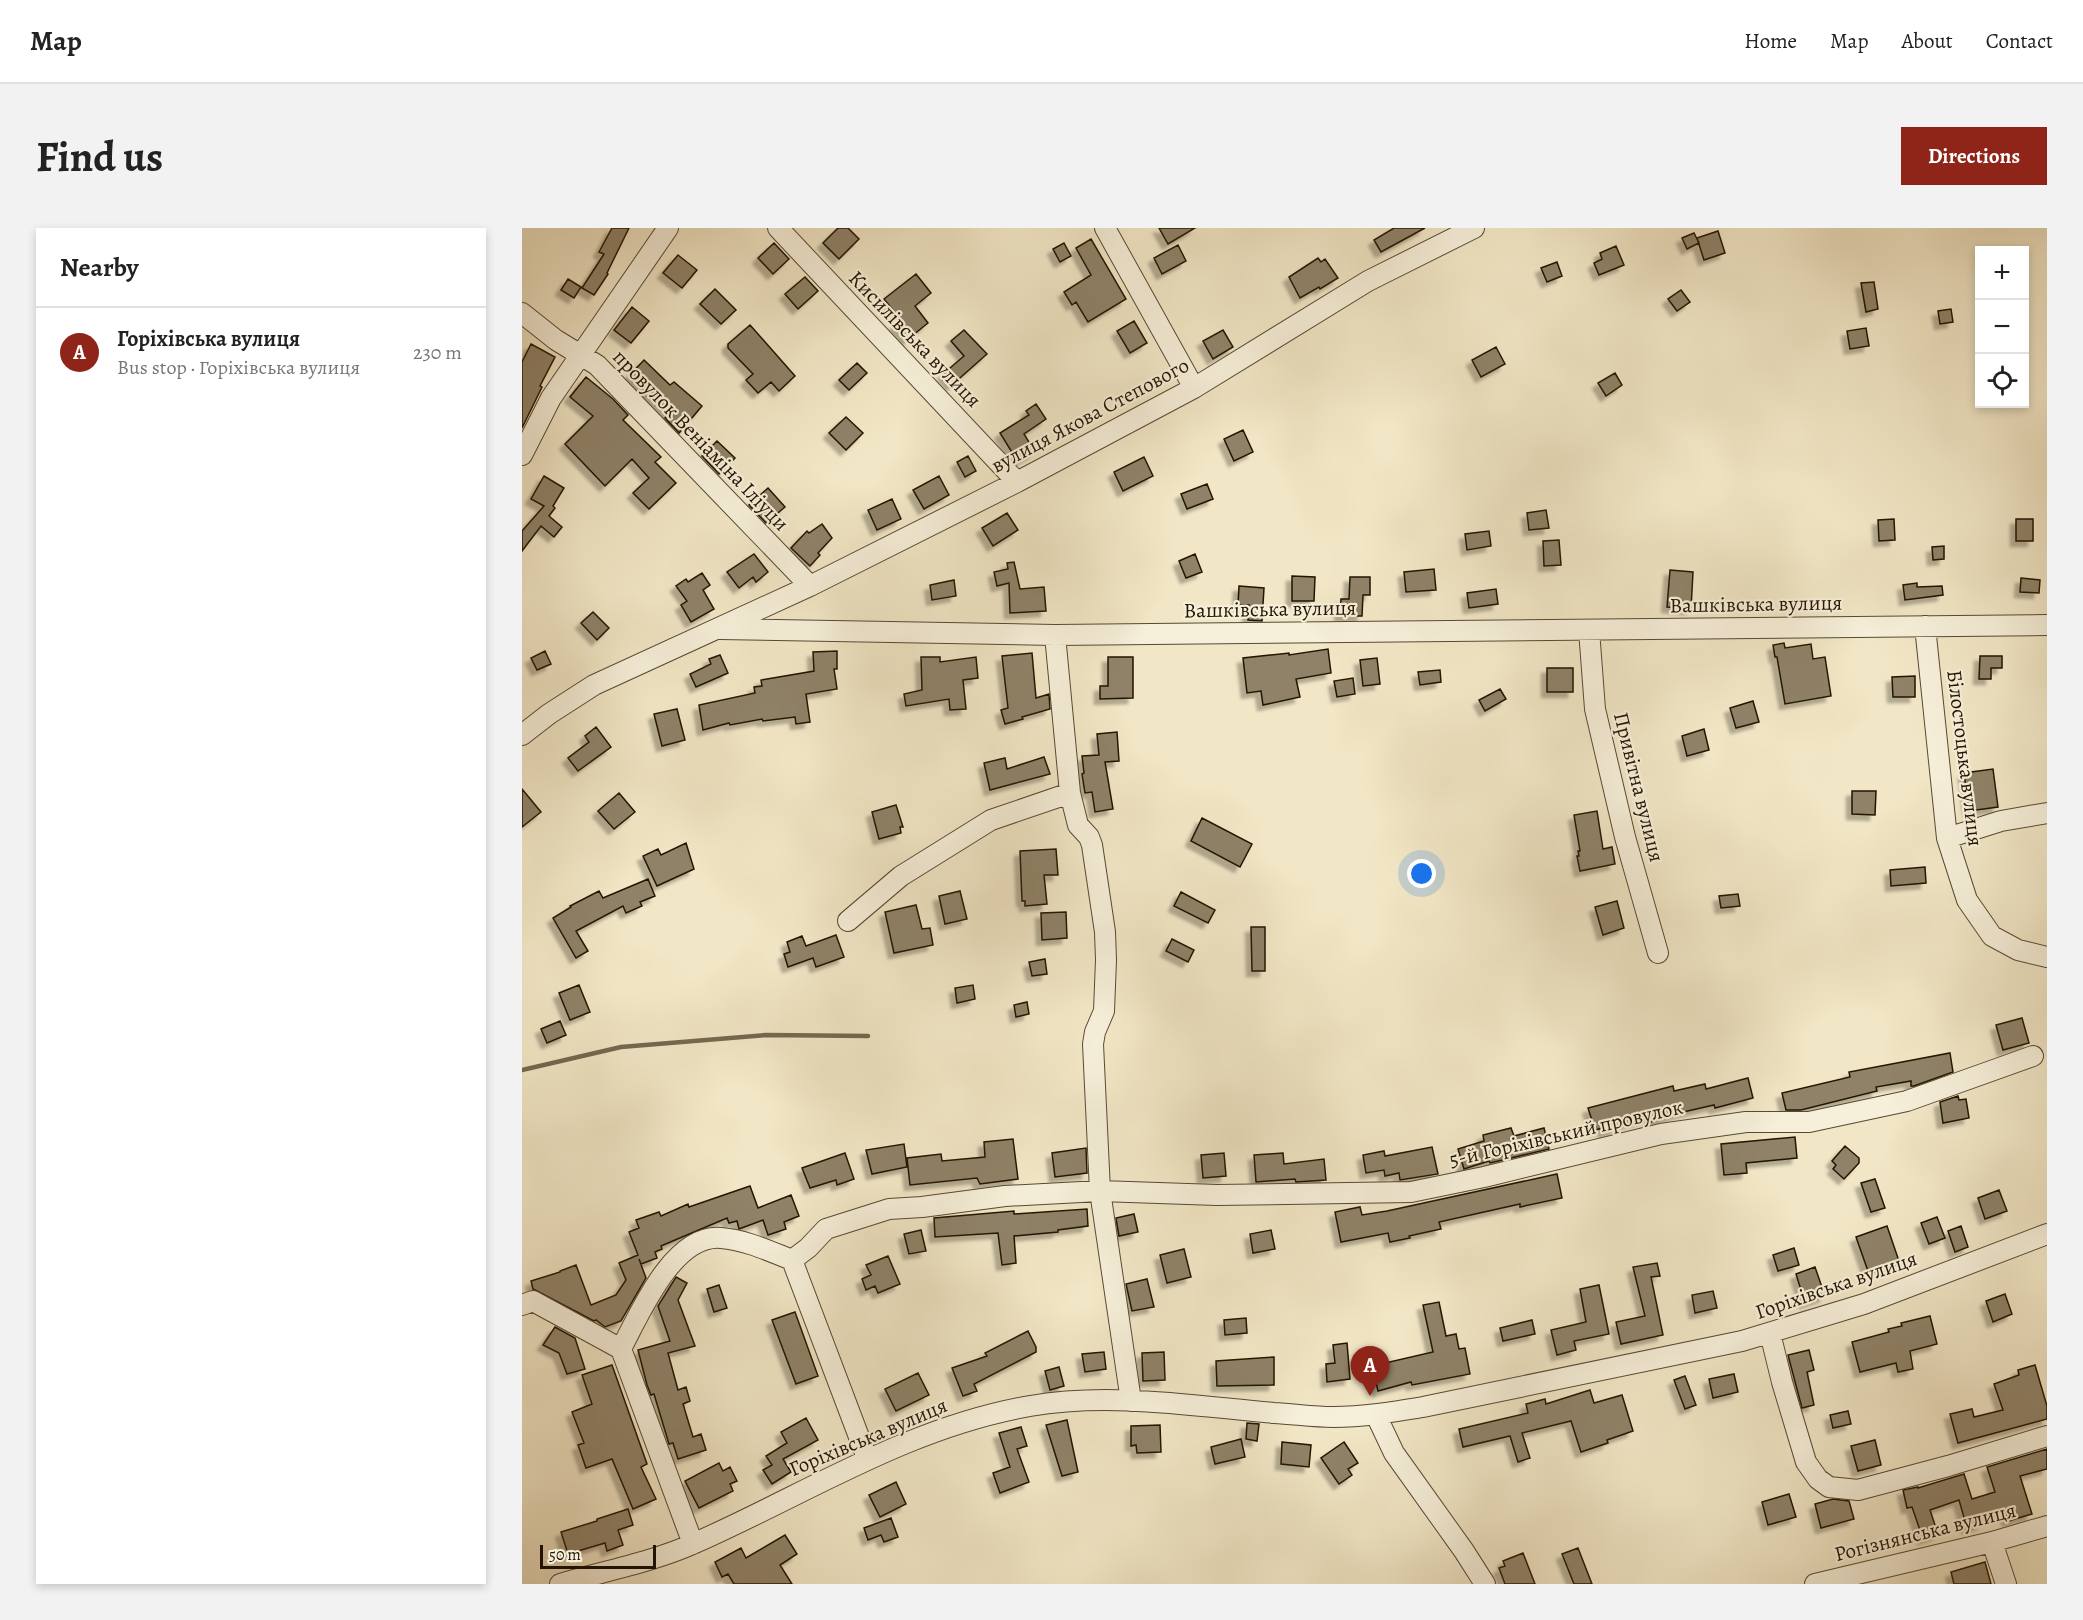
<!DOCTYPE html>
<meta charset="utf-8">
<style>
:root{--surface:#fff;--page:#f2f2f2;--text:#222;--muted:#767676;--line:#e0e0e0;--accent:#8f2418}
body{margin:0;font-family:Alegreya,serif;background:var(--page);color:var(--text)}
.controls{position:absolute;right:18px;top:18px;display:grid;overflow:hidden;border-radius:0px;box-shadow:0 3px 9px #0003}
.controls button{width:54px;height:54px;display:grid;place-items:center;padding:0;border:0;border-bottom:2px solid var(--line);background:var(--surface);color:var(--text);font:30px sans-serif}
.scale{position:absolute;left:18px;bottom:15px;width:116px;box-sizing:border-box;padding-left:6px;border:3px solid #241503;border-top:0;font-size:16px;line-height:21px;white-space:nowrap;color:#241503;-webkit-text-stroke:4px #f6efd9;paint-order:stroke}
.you{position:absolute;left:900px;top:646px;width:21px;height:21px;margin:-15px;border:4px solid #fff;border-radius:50%;background:#1a73e8;box-shadow:0 0 0 9px #1a73e833}
.badge{display:grid;place-items:center;width:39px;height:39px;border-radius:50%;background:var(--accent);color:#fff;font-size:20px;font-weight:700}
.pin{position:absolute;translate:-50% -50px;filter:drop-shadow(0 2px 3px #0008)}
.pin::after{content:'';position:absolute;top:32px;width:21px;height:18px;background:inherit;clip-path:polygon(0 0,100% 0,50% 100%)}
.list{margin:0;padding:0;list-style:none}
h2{display:flex;justify-content:space-between;align-items:center;height:78px;margin:0;padding:0 24px;font-size:26px}
h2 small{font-size:20px;font-weight:400;color:var(--muted)}
.list li{display:grid;grid-template-columns:39px 1fr auto;gap:18px;align-items:center;box-sizing:border-box;height:90px;padding:0 24px;border-top:2px solid var(--line)}
.list b{display:block;font-size:22px;white-space:nowrap}
.list p{margin:0;font-size:20px;white-space:nowrap;color:var(--muted)}
.list em{font-size:20px;font-style:normal;color:var(--muted)}
.icon{flex:none;width:33px;height:33px;fill:none;stroke:currentColor;stroke-width:2;stroke-linecap:round;stroke-linejoin:round}
.map{position:relative;flex:none;width:1525px;height:1356px;overflow:hidden;border-radius:0px}
header{display:flex;align-items:center;gap:36px;box-sizing:border-box;height:84px;padding:0 30px;background:var(--surface);border-bottom:2px solid var(--line)}
header strong{font-size:28px}
nav{display:flex;gap:33px;margin-inline-start:auto;font-size:21px}
.intro{display:flex;align-items:center;justify-content:space-between;box-sizing:border-box;height:144px;padding:0 36px}
h1{margin:0;font-size:42px}
.button{padding:15px 27px;border-radius:0px;background:var(--accent);color:#fff;font-size:21px;font-weight:700}
main{display:flex;gap:36px;padding:0 36px}
aside{flex:1;background:var(--surface);border-radius:0px;box-shadow:0 3px 9px #0003}
.map>svg:first-child{display:block}
.lines{fill:none;stroke-linecap:round;stroke-linejoin:round}
.stream{stroke:#756850;stroke-width:4.5}
.building{fill:#8f8268;stroke:#241503;stroke-width:1.5;filter:url(#shadow)}
.minor-casing{stroke:#574934;stroke-width:22}
.minor{stroke:#f6efd9;stroke-width:20}
.labels{text-anchor:middle;dominant-baseline:central;stroke-width:4.5;stroke-linejoin:round;paint-order:stroke}
.street-label{font-size:21px;fill:#241503;stroke:#f6efd9}
</style>
<header>
<strong>Map</strong>
<nav><a>Home</a><a>Map</a><a>About</a><a>Contact</a></nav>
</header>
<div class="intro"><h1>Find us</h1><a class="button">Directions</a></div>
<main>
<aside>
<h2>Nearby<small></small></h2>
<ul class="list">
<li><span class="badge">A</span><div><b>Горіхівська вулиця</b><p>Bus stop · Горіхівська вулиця</p></div><em>230 m</em></li>
</ul>
</aside>
<div class="map">
<svg width="1525" height="1356" viewBox="0 0 1525 1356">
<defs>
<filter id="shadow"><feDropShadow dx="-5.5" dy="5.5" stdDeviation="1.5" flood-color="#0004"/></filter>
</defs>
<rect width="100%" height="100%" fill="#f1e6c5"/>
<filter id="stains"><feTurbulence type="fractalNoise" baseFrequency=".00333" numOctaves="4"/><feColorMatrix values="0 0 0 0 .2 0 0 0 0 .09 0 0 0 0 .02 0 0 0 .5 -.17"/></filter>
<radialGradient id="worn" r=".72"><stop offset=".6" stop-color="#630" stop-opacity="0"/><stop offset="1" stop-color="#630" stop-opacity=".3"/></radialGradient>
<g class="lines">
<path class="stream" d="M0 842 99 819 244 807 346 808"/>
</g>
<path class="building" d="M90 0H107L85 45 86 46 72 67 60 60 82 26 77 24Z
M316 0H326L337 11 317 31 301 15Z
M637 0H673L646 16Z
M872 0H903L859 24 852 12Z
M1196 3 1203 25 1182 32 1175 10Z
M1172 5 1177 15 1165 21 1160 10Z
M569 11 604 71 566 94 554 74 550 77 542 64 569 47 554 20Z
M252 15 267 31 251 46 236 30Z
M542 15 549 28 538 34 531 21Z
M656 17 664 33 640 46 632 30Z
M1094 18 1102 37 1077 47 1072 35 1080 31 1078 25Z
M156 27 175 42 160 60 141 45Z
M796 30 799 34 803 31 816 50 798 61 797 59 778 70 767 49Z
M1035 34 1040 48 1025 54 1019 40Z
M394 46 409 65 393 78 406 95 385 112 373 97 379 92 362 71Z
M283 49 296 63 276 81 263 66Z
M46 51 59 59 52 70 39 62Z
M1352 54 1356 81 1344 84 1339 55Z
M193 61 214 82 199 96 178 76Z
M1159 62 1168 74 1155 83 1146 71Z
M110 79 127 93 109 115 92 102Z
M1429 81 1431 94 1418 96 1416 83Z
M612 93 625 115 608 125 595 103Z
M228 97 273 148 257 163 249 154 236 165 224 152 231 146 206 120V116Z
M1344 100 1347 118 1328 121 1325 103Z
M442 102 465 126 430 157 421 146 442 128 429 113Z
M701 102 711 119 691 131 681 113Z
M9 116 33 129 18 158 20 159 0 200V134Z
M974 119 983 136 959 149 950 132Z
M122 132 148 157 152 154 180 178 157 205 143 190 146 186 108 147Z
M335 135 345 145 327 162 317 152Z
M1093 145 1100 157 1084 168 1076 155Z
M64 149 91 171 106 187 101 192 139 229 133 234 154 255 127 281 111 265 127 250 110 231 83 258 43 216 71 188 48 169Z
M514 176 524 191 502 206 513 224 496 234 478 205 507 187 504 183Z
M324 189 341 205 324 222 307 205Z
M721 202 731 224 712 233 702 211Z
M195 213 213 230 197 246 180 228Z
M446 228 454 243 443 249 435 234Z
M622 229 631 248 601 263 592 244Z
M22 248 42 260 31 278 33 280 27 288 40 299 32 309 19 298 0 323V303L22 278 9 271Z
M417 248 427 267 402 281 391 262Z
M685 256 691 271 665 281 659 266Z
M246 260 263 279 244 295 227 277Z
M370 271 379 291 355 302 346 282Z
M1024 282 1027 300 1007 302 1005 285Z
M485 285 496 302 471 318 460 300Z
M1372 291 1373 312 1357 313 1356 292Z
M1494 291H1511V313H1494Z
M300 296 310 310 296 325 298 327 288 338 269 320 285 303 287 305Z
M967 303 969 318 945 322 943 306Z
M1037 312 1039 337 1022 338 1021 313Z
M1422 318V331L1411 332 1410 319Z
M232 326 246 344 234 354 231 349 217 360 205 344Z
M673 326 680 344 664 350 657 333Z
M492 334 498 361 522 359 524 383 488 385 487 355 475 358 472 344 486 341 485 335Z
M912 341 914 362 884 364 882 344Z
M1148 342 1171 344 1169 381 1145 379Z
M180 345 188 357 181 362 192 381 169 394 159 377 165 373 154 358 164 351 166 354Z
M770 348 793 349 792 373H770Z
M828 349H848V367H841L840 388H818L819 371H827Z
M1499 350 1518 352 1517 365 1498 364Z
M432 352 434 368 410 372 408 357Z
M1395 355V359L1420 358 1421 367 1383 372 1381 357Z
M717 358 742 360 740 393 726 392 727 377H716Z
M974 361 976 376 947 380 945 365Z
M71 384 87 400 75 412 59 395Z
M1262 415 1263 420 1289 416 1291 431 1303 429 1309 468 1263 476 1255 429H1253L1251 417Z
M806 421 809 445 774 451 778 469 741 477 739 463 725 465 721 430 767 425V427Z
M23 423 29 436 15 442 9 430Z
M315 423V441H312L315 461 284 466 288 494 274 496 273 489 241 493 240 491 208 497 207 495 181 502 177 477 233 465 232 459 240 458 239 452 292 443 291 424Z
M510 425 514 470 527 466 528 481 500 489 501 491 483 496 479 482 486 480 480 428Z
M198 427 206 445 174 459 168 446 189 436 187 431Z
M1458 428H1480V440H1469V451H1457Z
M399 429H418V434L454 429 456 450 441 452 444 481 428 482 427 471 384 478 382 466 400 462Z
M586 429H611V470L578 471V458H586Z
M855 430 858 456 841 458 838 432Z
M1025 440H1051V464H1025Z
M918 442 919 454 898 457 896 444Z
M1393 448V469H1371L1370 449Z
M831 450 833 466 815 469 812 453Z
M978 461 984 471 963 483 957 472Z
M1231 473 1237 494 1214 500 1208 480Z
M155 481 163 512 140 518 132 486Z
M74 499 89 519 56 543 46 530 67 514 63 508Z
M1182 501 1187 522 1165 528 1160 508Z
M595 504 597 533 583 534 591 581 573 584 570 564 563 565 560 546 562 545 560 528 577 527 575 506Z
M522 529 528 546 468 562 462 535 483 530 485 541Z
M1471 541 1476 579 1447 583 1442 545Z
M0 561 19 584 0 599Z
M1330 563H1354L1353 587 1330 586Z
M97 565 113 584 92 601 76 583Z
M374 577 381 599H378L379 605 357 611 350 584Z
M1075 583 1081 621 1090 619 1093 636 1058 643 1055 628H1057L1056 623H1058L1052 587Z
M680 590 730 616 718 639 669 613Z
M164 615 172 641 135 658 121 628 136 621 139 627Z
M534 621 536 647H522L525 676 503 678V673H500L498 623Z
M1403 639 1404 655 1369 658 1368 642Z
M126 651 133 668 118 674 120 678 104 685 101 678 54 703 66 723 54 730 31 690 49 679 48 678 77 663 81 670Z
M438 663 445 691 423 696 417 668Z
M659 664 693 682 686 695 652 678Z
M1216 666 1218 678 1199 680 1197 668Z
M1095 673 1102 700 1081 707 1073 679Z
M394 677 400 701 408 700 411 717 372 725 363 684Z
M544 684 545 710 520 712 519 685Z
M729 699H743V743H730Z
M314 707 322 729 294 739 291 730 266 739 262 726 268 724 265 714 280 708 284 718Z
M650 711 672 722 666 734 644 723Z
M523 731 525 746 510 748 507 734Z
M57 757 68 784 48 792 37 765Z
M451 757 453 771 435 775 433 760Z
M505 774 507 786 494 789 492 777Z
M1500 790 1507 815 1481 822 1474 797Z
M38 793 44 807 25 815 19 801Z
M1428 825 1431 844 1392 858H1389V853L1354 859 1355 863 1279 882H1264L1260 865 1328 849 1327 844Z
M1226 850 1231 870 1193 880 1192 877 1157 885 1129 894 1128 889 1093 898 1094 901 1082 904 1081 900 1073 902 1066 880 1151 858 1152 863 1183 856 1184 861Z
M1436 868 1437 872 1444 871 1447 890 1421 895 1418 874Z
M989 900 992 908 1022 900 1027 921 968 935 967 933 942 941 936 921 962 913 961 907Z
M1273 909 1275 930 1224 935 1225 945 1202 947 1199 916Z
M491 911 496 951 458 956 455 950 388 957 385 930 419 926 420 933 463 929 462 914Z
M382 916 385 939 350 946 344 922Z
M1323 918 1337 930V935L1322 951 1311 941 1314 937 1310 933Z
M910 919 916 946 878 952 877 945 863 948 862 942 844 945 841 927 862 923 863 928Z
M564 920 565 945 533 949 530 925Z
M323 925 332 951 315 957 314 952 288 960 280 940Z
M702 925 704 948 681 950 679 927Z
M761 925 762 936 802 931 804 952 774 954 773 951 734 954 732 927Z
M1035 946 1040 970 998 979V976L917 994 919 1001 887 1008 888 1010 868 1014 866 1005 819 1014 813 984 838 979 840 987 865 983Z
M1353 951 1363 980 1349 984 1339 955Z
M228 958 236 980 269 967 277 988 262 994 264 1001 246 1007 241 992 217 1001 215 993 207 995 205 990 139 1018 140 1021 133 1024 135 1030 119 1036 117 1031 124 1050 99 1093 83 1099 74 1092 72 1093 11 1061 9 1053 38 1044V1043L54 1037 69 1077 94 1067 104 1052 97 1035 116 1027 107 1004 117 1000 114 992 137 984 139 988 166 976 167 979Z
M1477 962 1485 983 1463 991 1456 970Z
M565 981 566 998 536 1002V1004L492 1008 494 1035 480 1037 476 1005 413 1009 412 990 492 983V986Z
M612 986 616 1004 597 1008 594 990Z
M1415 989 1423 1010 1407 1016 1399 995Z
M1365 998 1378 1036 1347 1046 1334 1009Z
M1439 998 1446 1019 1433 1024 1426 1003Z
M399 1002 404 1023 387 1026 382 1006Z
M749 1002 753 1021 731 1025 728 1006Z
M1272 1020 1277 1037 1256 1043 1251 1027Z
M662 1021 669 1049 645 1055 638 1027Z
M366 1028 378 1056 356 1065 353 1058 344 1062 340 1051 349 1047 344 1037Z
M1135 1035 1138 1048 1129 1049 1141 1107 1099 1116 1094 1094 1123 1088 1111 1039Z
M1293 1039 1303 1068 1283 1075 1274 1046Z
M154 1049 165 1055 156 1072 173 1118 146 1125 156 1162 164 1159 168 1173 161 1176 171 1209 179 1206 184 1222 156 1231 151 1215 147 1216 132 1166 129 1167 125 1157 116 1122 148 1113 136 1078Z
M625 1051 632 1079 610 1083 604 1056Z
M197 1057 205 1080 192 1084 185 1061Z
M1077 1057 1087 1106 1052 1113 1054 1122 1035 1127 1029 1102 1064 1094 1058 1061Z
M1191 1063 1195 1080 1173 1085 1170 1067Z
M1483 1066 1490 1086 1471 1094 1464 1073Z
M917 1074 924 1108 934 1106 937 1121 943 1120 948 1146 890 1157 889 1154 856 1163 850 1138 911 1124 901 1077Z
M273 1084 296 1148 274 1156 250 1092Z
M1408 1088 1415 1116 1388 1123 1391 1141 1376 1144 1374 1135 1338 1144 1330 1114 1367 1104 1366 1101 1380 1098 1379 1095Z
M724 1090 725 1105 703 1107 702 1092Z
M1010 1092 1013 1106 981 1113 978 1100Z
M33 1099 53 1110 63 1141 45 1146 37 1125 21 1117Z
M506 1103 514 1119V1124L452 1156 455 1163 441 1168 430 1140 465 1128 463 1125Z
M825 1115 828 1151 805 1154 804 1136 813 1135 811 1117Z
M1287 1122 1292 1142 1285 1144 1292 1177 1280 1180 1266 1127Z
M582 1124 584 1141 563 1144 560 1126Z
M642 1124 643 1152 621 1153 620 1125Z
M752 1129V1157L695 1158 694 1133Z
M90 1137 125 1236 119 1239 134 1271 111 1281 90 1231 64 1240 56 1217 62 1215 50 1184 70 1176 60 1147Z
M1513 1137 1525 1178V1191L1436 1215 1428 1186 1450 1181 1452 1189 1481 1182 1472 1156 1497 1147 1496 1142Z
M537 1139 542 1158 528 1162 523 1143Z
M396 1145 407 1167 374 1183 363 1161Z
M1212 1146 1216 1164 1191 1170 1187 1151Z
M1163 1148 1174 1177 1163 1181 1152 1152Z
M1068 1162 1072 1175 1100 1167 1111 1203 1085 1212 1086 1215 1059 1224 1049 1193 1000 1205 1008 1230 996 1234 988 1208 941 1219 937 1201 1006 1185 1004 1176 1023 1171 1024 1176Z
M1326 1183 1329 1196 1311 1200 1308 1187Z
M284 1190 296 1212 261 1231 269 1244 250 1256 241 1242 250 1237 244 1228 265 1215 259 1204Z
M545 1192 556 1244 540 1248 524 1197Z
M725 1195 737 1196 735 1213 724 1211Z
M638 1197 639 1224 615 1225 614 1217 609 1218V1198Z
M499 1199 505 1218 495 1221 507 1254 478 1265 471 1245 488 1239 477 1205Z
M719 1211 723 1229 693 1236 689 1219Z
M1353 1212 1359 1237 1336 1243 1329 1218Z
M760 1214 789 1217 787 1239 759 1236Z
M822 1214 836 1235 826 1241 830 1247 817 1256 799 1230Z
M1525 1221V1241L1498 1248 1510 1286 1486 1293 1482 1281 1457 1289 1460 1296 1445 1300 1437 1272 1408 1282 1416 1306 1401 1311 1390 1279 1385 1280 1381 1262 1396 1259V1260L1442 1246 1450 1271 1473 1264 1465 1239Z
M197 1235 201 1243 208 1239 215 1253 208 1256 211 1263 177 1280 163 1253Z
M374 1254 384 1276 358 1289 347 1267Z
M1267 1266 1274 1289 1246 1297 1240 1274Z
M1311 1271 1327 1273 1332 1291 1299 1300 1293 1276Z
M106 1281 111 1297 96 1302 101 1317 85 1323 83 1315 46 1326 39 1304 75 1293V1291Z
M369 1290 376 1309 362 1314 359 1307 346 1312 342 1300Z
M263 1307 275 1326 258 1337 270 1356H212L206 1346 200 1349 193 1334 219 1320 224 1330Z
M1056 1320 1070 1356H1052L1040 1326Z
M1001 1325 1013 1356H983L977 1340 983 1338 981 1333Z
M1463 1334 1469 1356H1432L1429 1344Z"/>
<g class="lines">
<g class="minor-casing">
<path id="minor" d="M256 0 495 254
M583 0 672 160
M0 85 34 112 75 137 288 358
M0 227 29 170 146 0
M1403 398 1425 610 1445 672 1470 708 1496 722 1525 729
M198 401 533 407 1525 397
M1067 402 1073 481 1103 609 1136 725
M533 407 548 565 556 597 567 609 570 617 583 704 584 732 582 783 573 804 571 816 578 963 609 1173
M0 507 27 486 72 457 288 358 495 254 672 160 846 53 952 0
M1425 610 1479 593 1525 585
M326 693 379 648 469 592 548 565
M0 1077 11 1073 99 1121
M1248 1105 1260 1154 1284 1234 1296 1251 1307 1259 1336 1262 1426 1238 1525 1208
M854 1187 872 1225 942 1323 963 1356
M345 1230 270 1032 286 1020 304 1001 367 981 400 979 483 968 578 963 695 967 889 964 962 949 1139 906 1224 894H1287L1385 873 1511 828
M1470 1314 1484 1356
M171 1316 99 1121C118 1085 151 1006 199 1010 224 1012 247 1023 270 1032
M38 1356C83 1343 131 1334 173 1315 284 1266 386 1199 508 1178 588 1164 672 1178 752 1185 772 1186 792 1189 811 1189 841 1189 871 1184 901 1179L1220 1113 1342 1076 1525 1006
M1293 1356 1470 1314 1525 1298"/>
</g>
<use href="#minor" class="minor"/>
</g>
<g class="labels">
<g class="street-label">
<text transform="translate(393 111) rotate(46)">Кисилівська вулиця</text>
<text transform="translate(568 187) rotate(-28)">вулиця Якова Степового</text>
<text transform="translate(179 212) rotate(46)">провулок Веніаміна Іліуци</text>
<text transform="translate(1234 376) rotate(-1)">Вашківська вулиця</text>
<text transform="translate(748 381) rotate(-1)">Вашківська вулиця</text>
<text transform="translate(1443 530) rotate(83)">Білостоцька вулиця</text>
<text transform="translate(1117 559) rotate(76)">Привітна вулиця</text>
<text transform="translate(1044 905) rotate(-13)">5-й Горіхівський провулок</text>
<text transform="translate(1314 1057) rotate(-19)">Горіхівська вулиця</text>
<text transform="translate(346 1209) rotate(-23)">Горіхівська вулиця</text>
<text transform="translate(1403 1304) rotate(-14)">Рогізнянська вулиця</text>
</g>
</g>
<rect width="100%" height="100%" filter="url(#stains)"/>
<rect width="100%" height="100%" fill="url(#worn)"/>
</svg>
<div class="controls">
<button>+</button>
<button>−</button>
<button><svg class="icon" aria-label="locate" viewBox="0 0 24 24"><circle cx="12" cy="12" r="6"/><path d="M12 2v4M12 18v4M2 12h4M18 12h4"/></svg></button>
</div>
<div class="scale">50 m</div>
<div class="you"></div>
<div class="pin badge" style="left:848px;top:1168px">A</div>
</div>
</main>
